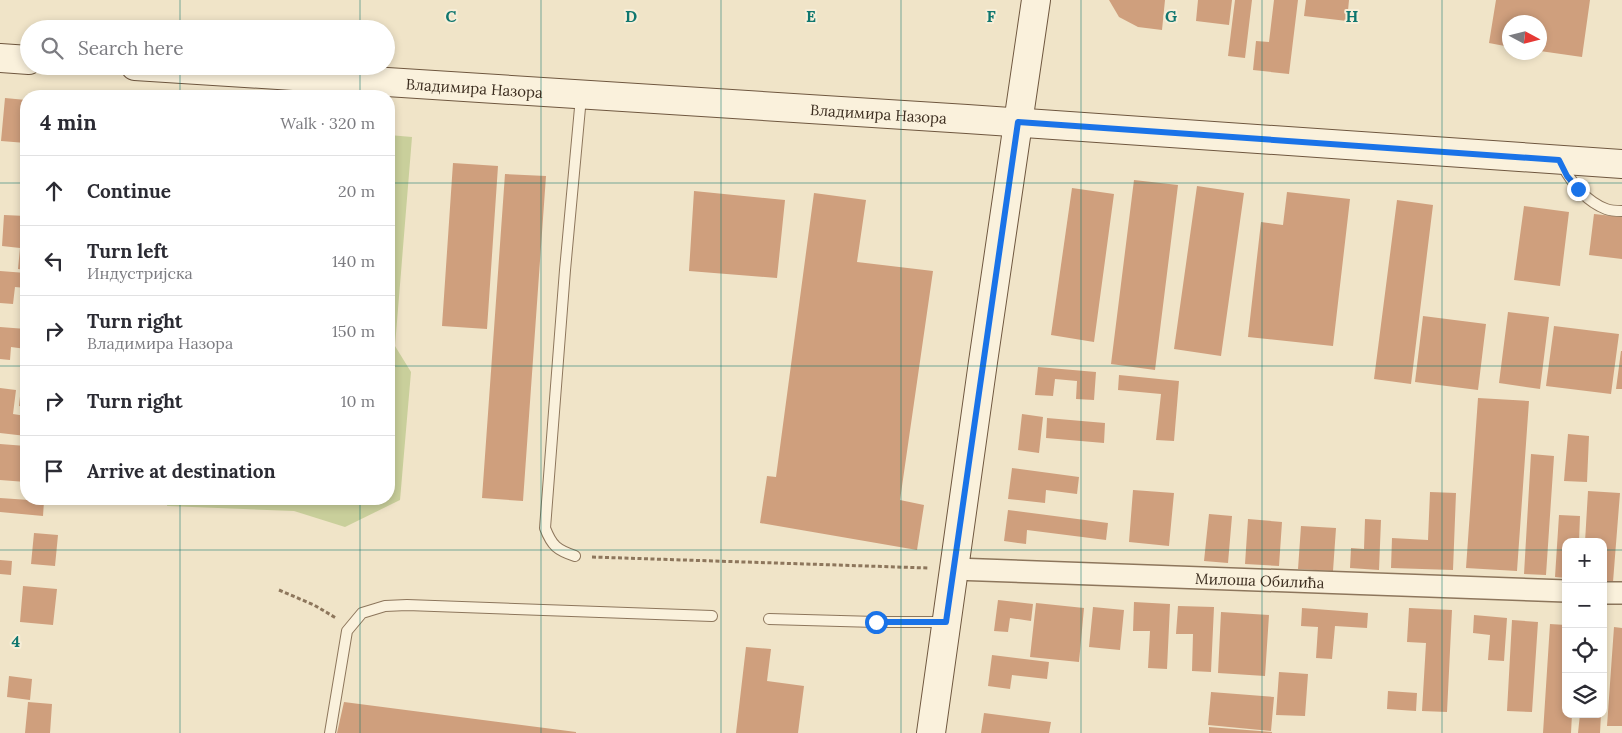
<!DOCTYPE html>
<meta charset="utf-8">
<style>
:root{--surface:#fff;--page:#f7f7f7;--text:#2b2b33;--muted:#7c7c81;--line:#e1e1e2}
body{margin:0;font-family:Lora,serif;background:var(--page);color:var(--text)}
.controls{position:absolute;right:15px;bottom:15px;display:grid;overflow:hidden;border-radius:10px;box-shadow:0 2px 8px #0003}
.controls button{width:45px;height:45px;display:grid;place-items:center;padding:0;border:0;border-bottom:1px solid var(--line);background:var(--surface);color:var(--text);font:25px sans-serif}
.compass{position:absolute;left:1502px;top:15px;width:45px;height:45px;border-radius:50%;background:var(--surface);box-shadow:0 2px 8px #0003;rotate:97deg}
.stop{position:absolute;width:15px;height:15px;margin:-11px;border:4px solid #1a73e8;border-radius:50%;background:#fff}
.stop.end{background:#1a73e8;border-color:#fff;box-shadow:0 1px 5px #0008}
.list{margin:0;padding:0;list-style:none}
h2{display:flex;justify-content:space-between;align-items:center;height:65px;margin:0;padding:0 20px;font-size:21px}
h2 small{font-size:16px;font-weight:400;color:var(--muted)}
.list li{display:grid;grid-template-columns:32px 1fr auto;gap:15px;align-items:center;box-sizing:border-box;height:70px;padding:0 20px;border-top:1px solid var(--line)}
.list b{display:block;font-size:19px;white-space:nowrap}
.list p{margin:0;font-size:16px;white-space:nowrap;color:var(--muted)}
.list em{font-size:16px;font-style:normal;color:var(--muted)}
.icon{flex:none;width:28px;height:28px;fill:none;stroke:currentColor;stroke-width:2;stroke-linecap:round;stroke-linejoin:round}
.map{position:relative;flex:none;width:1622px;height:733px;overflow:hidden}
.search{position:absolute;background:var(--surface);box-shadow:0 2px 8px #0003;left:20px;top:20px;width:375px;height:55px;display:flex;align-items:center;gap:12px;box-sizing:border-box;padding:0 18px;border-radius:28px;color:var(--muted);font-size:19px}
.panel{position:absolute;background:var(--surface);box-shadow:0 2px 8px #0003;left:20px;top:90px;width:375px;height:415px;border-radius:20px}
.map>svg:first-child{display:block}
.green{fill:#c9cf9b}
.building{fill:#cf9f7d}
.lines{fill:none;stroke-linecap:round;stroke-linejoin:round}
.lane-casing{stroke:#8d765c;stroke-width:12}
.street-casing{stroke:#8d765c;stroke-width:24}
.secondary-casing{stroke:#6f573f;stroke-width:30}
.path{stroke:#8d765c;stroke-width:3;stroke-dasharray:4 2.5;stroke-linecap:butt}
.lane{stroke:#faf1dc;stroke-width:10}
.street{stroke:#faf1dc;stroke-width:21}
.secondary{stroke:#faf1dc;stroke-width:28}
.route{stroke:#1a73e8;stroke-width:6}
.grid{fill:none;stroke:#0f766e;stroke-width:1;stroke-opacity:0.55}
.labels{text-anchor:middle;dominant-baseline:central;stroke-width:4;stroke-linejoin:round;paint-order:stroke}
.street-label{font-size:15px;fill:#3d2e20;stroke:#f7eed8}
.grid-label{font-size:16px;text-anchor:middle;font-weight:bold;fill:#0f766e;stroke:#f7eed8;stroke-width:4;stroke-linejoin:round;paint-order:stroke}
</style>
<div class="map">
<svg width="1622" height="733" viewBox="0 0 1622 733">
<rect width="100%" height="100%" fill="#f0e4c8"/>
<path class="green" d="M389 135 412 137 395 346 411 372 400 500 345 527 294 511 167 506 168 499H389Z"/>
<path class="building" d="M1109 0H1165L1162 30 1138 27 1119 17Z
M1198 0H1232L1229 25 1196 21Z
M1235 0H1252L1245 58 1228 56Z
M1274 0H1298L1289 74 1253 70 1256 41 1269 42Z
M1306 0H1349L1347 21 1304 16Z
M1496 0H1590L1582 57 1540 51V22H1510V47L1489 43Z
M5 98 26 100V143L1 141Z
M453 163 498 166 487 329 442 326Z
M505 174 546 176 523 501 482 498Z
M1134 180 1178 185 1155 370 1111 364Z
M1197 186 1244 193 1221 356 1174 349Z
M1072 188 1114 194 1094 342 1051 335Z
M694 191 785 200 777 278 689 271Z
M1287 192 1350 199 1333 346 1248 337 1261 222 1283 225Z
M814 193 866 200 857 262 933 271 900 500 924 505 917 550 760 523 767 476 776 477Z
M1397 200 1433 205 1411 384 1374 379Z
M1524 206 1569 212 1560 286 1514 280Z
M1594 214 1622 217V259L1589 255Z
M4 215 26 216V270L18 269 20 248 2 246Z
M0 271 26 273V288L15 287 13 304 0 303Z
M1508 312 1549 317 1540 389 1499 383Z
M1423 316 1486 324 1478 390 1415 382Z
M1554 326 1619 334 1611 394 1546 386Z
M0 327 26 329V349L11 347 10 360 0 359Z
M1621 351H1622V389H1616Z
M1038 367 1096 372 1094 400 1076 399 1077 381 1055 379 1053 396 1035 395Z
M1119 375 1179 381 1174 441 1156 440 1161 394 1118 390Z
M21 387 26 388V407L19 406Z
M0 388 16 390 13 414 26 416V436L0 433Z
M1478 398 1529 401 1517 571 1466 568Z
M1022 414 1043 417 1039 453 1018 450Z
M1047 418 1105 423 1104 443 1046 438Z
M1568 434 1589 436 1587 482 1564 481Z
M0 444 26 446V482L0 480Z
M1531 454 1554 456 1546 575 1524 574Z
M1012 468 1079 477 1077 494 1046 490 1045 503 1008 499Z
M1133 490 1174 493 1169 546 1129 542Z
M1588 491 1620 493 1613 582 1603 581V542H1585Z
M1430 492 1456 493 1453 570 1391 568 1392 538 1428 540Z
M0 498 44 501 43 516 0 512Z
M1008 510 1108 523 1106 540 1027 530 1026 544 1004 541Z
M1209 514 1232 516 1228 563 1204 561Z
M1559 515 1580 516 1579 542H1566V578L1555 577Z
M1248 519 1282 522 1279 566 1245 564Z
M1365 519 1381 520 1379 570 1350 568 1351 548 1364 549Z
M1301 526 1336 528 1333 571 1298 569Z
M34 533 58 535 55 566 31 564Z
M0 560 12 561 11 575 0 574Z
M23 586 57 589 53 625 20 622Z
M998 600 1033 604 1031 621 1010 618 1008 632 994 631Z
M1134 602 1170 604 1167 669 1148 668 1150 631H1133Z
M1036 603 1084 608 1079 662 1030 657Z
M1178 606 1214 607 1211 672 1192 671 1193 634H1176Z
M1093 607 1124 610 1120 650 1089 647Z
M1302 608 1368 613 1367 628 1335 626 1332 659 1316 658 1318 627 1301 626Z
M1409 608 1452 610 1447 712 1422 711 1426 643 1407 642Z
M1221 612 1269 615 1265 676 1218 673Z
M1474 615 1507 618 1504 661 1488 660 1490 635 1473 633Z
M1512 620 1538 622 1532 712 1507 711Z
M1550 624 1566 625V714H1572L1571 733H1543Z
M1603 624H1607L1605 664H1603Z
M1614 627 1622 628V726H1607Z
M746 647 771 649 767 681 804 686 798 733H736Z
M992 655 1049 662 1047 679 1012 675 1010 689 988 686Z
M1279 672 1308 674 1305 716 1276 715Z
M9 676 32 679 30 700 7 697Z
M1388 691 1417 693 1416 711 1387 709Z
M1211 692 1274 697 1271 731 1208 725Z
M28 702 52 704 50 733H25Z
M344 702 576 732V733H337Z
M984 713 1051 722 1049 733H981Z
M1580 714H1601L1600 733H1578Z
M1209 727 1272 732V733H1209Z"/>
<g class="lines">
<g class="lane-casing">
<path id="lane" d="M1561 163C1571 182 1585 201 1606 209 1611 211 1617 211 1622 211
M575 556C557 550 552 546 545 528L565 270 581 97
M769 619 876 622H945
M330 733 347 631 362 613 385 606 407 605 712 616"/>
</g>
<g class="street-casing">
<g id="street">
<path id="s1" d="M954 569 1566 591"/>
<path d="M1603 593H1622"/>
</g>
</g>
<g class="secondary-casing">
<g id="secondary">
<path d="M0 58 29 60"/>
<path id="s2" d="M135 66 967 119 1622 164"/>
<path d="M931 733 983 362 1036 0"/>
</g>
</g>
<path class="path" d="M592 557 928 568
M279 590 314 605 336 618"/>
<use href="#lane" class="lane"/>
<use href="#street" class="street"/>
<use href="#secondary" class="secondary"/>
</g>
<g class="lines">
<path class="route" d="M876 622H946L1018 122 1559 160 1567 176 1578 189"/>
</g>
<path class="grid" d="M180 0V29M360 0V29M541 0V733M721 0V733M901 0V733M1081 0V733M1262 0V733M1442 0V733M180 66V96M360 66V96M0 183H26M389 183H1622M0 366H26M389 366H1622M180 499V733M360 499V733M0 550H1566M1603 550H1622"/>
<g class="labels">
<g class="street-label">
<text stroke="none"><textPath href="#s2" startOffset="340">Владимира Назора</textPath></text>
<text stroke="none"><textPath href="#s2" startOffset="745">Владимира Назора</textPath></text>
<text stroke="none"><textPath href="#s1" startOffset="306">Милоша Обилића</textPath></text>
</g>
</g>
<g class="grid-label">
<text x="451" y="22">C</text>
<text x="631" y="22">D</text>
<text x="811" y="22">E</text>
<text x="991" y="22">F</text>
<text x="1171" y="22">G</text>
<text x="1352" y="22">H</text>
<text x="16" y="647">4</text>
</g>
</svg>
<div class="controls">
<button>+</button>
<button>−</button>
<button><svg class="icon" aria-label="locate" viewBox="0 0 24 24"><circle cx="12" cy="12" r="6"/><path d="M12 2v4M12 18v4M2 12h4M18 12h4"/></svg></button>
<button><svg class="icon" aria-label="layers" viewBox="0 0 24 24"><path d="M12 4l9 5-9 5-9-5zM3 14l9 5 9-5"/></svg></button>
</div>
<svg class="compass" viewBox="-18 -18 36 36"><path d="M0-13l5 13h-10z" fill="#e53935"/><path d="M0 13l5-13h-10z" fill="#7c7c81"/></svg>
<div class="stop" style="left:876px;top:622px"></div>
<div class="stop end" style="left:1578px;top:189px"></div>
<div class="search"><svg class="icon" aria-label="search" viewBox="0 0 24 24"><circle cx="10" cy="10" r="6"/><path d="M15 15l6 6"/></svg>Search here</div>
<section class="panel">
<h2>4 min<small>Walk · 320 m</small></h2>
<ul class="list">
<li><svg class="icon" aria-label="ahead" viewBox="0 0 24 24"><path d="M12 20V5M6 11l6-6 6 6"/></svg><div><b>Continue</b></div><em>20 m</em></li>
<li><svg class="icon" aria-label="left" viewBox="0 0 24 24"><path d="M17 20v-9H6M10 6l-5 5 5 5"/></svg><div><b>Turn left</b><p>Индустријска</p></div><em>140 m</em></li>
<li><svg class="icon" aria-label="right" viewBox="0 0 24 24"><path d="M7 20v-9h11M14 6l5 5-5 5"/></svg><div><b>Turn right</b><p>Владимира Назора</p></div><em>150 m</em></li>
<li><svg class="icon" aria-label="right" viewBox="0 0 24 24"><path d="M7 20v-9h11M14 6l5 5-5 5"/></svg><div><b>Turn right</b></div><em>10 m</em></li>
<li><svg class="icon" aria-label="arrive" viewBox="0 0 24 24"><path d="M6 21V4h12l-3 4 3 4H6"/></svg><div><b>Arrive at destination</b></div></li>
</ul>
</section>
</div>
